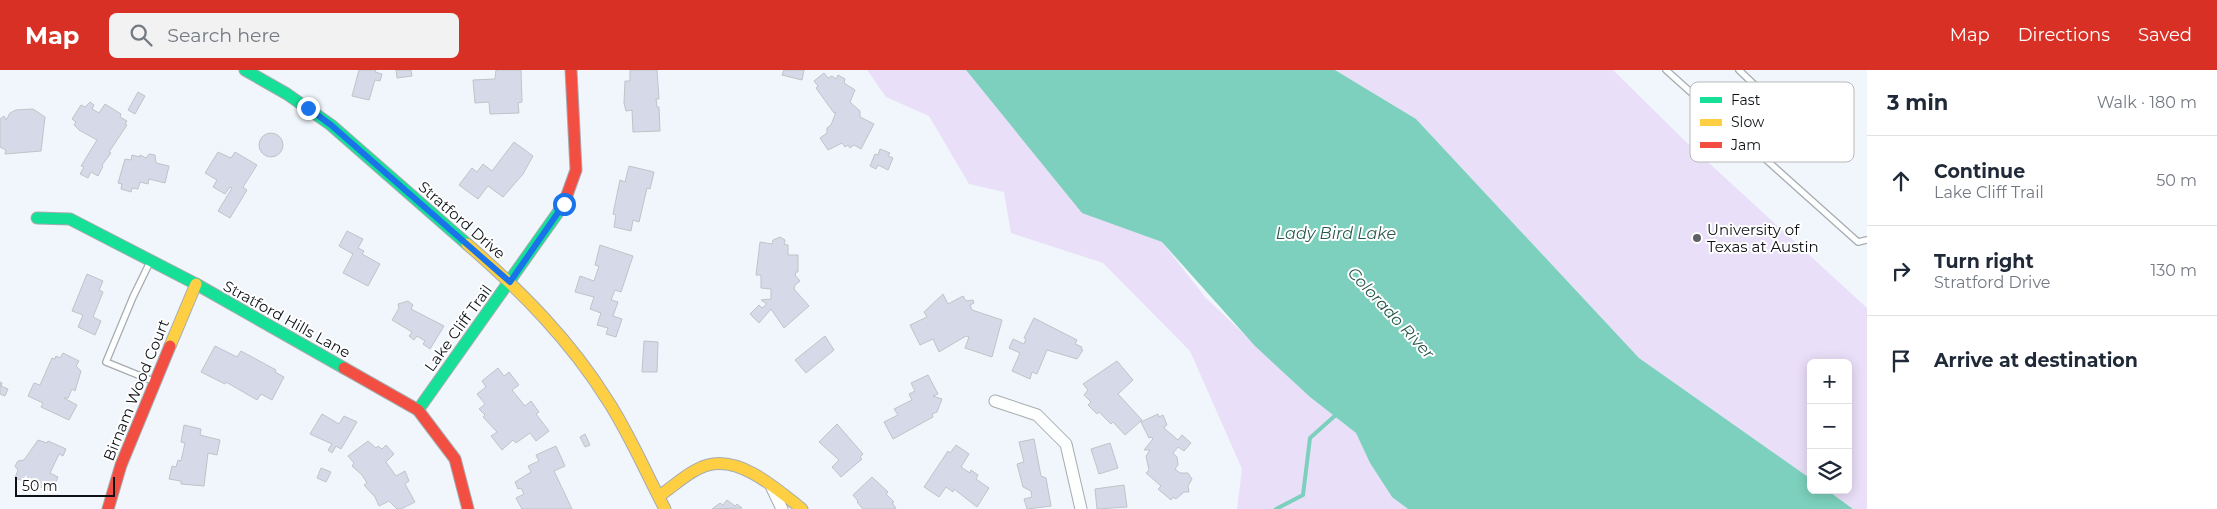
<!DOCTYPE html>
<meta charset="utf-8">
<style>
:root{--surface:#fff;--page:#f2f2f3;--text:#1f2937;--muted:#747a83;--line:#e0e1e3;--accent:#d93025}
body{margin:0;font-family:Montserrat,sans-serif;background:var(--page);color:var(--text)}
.controls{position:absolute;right:15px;bottom:15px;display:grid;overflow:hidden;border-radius:8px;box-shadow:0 2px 12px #0003}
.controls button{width:45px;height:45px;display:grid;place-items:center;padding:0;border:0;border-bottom:1px solid var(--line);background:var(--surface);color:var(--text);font:25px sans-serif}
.scale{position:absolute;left:15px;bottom:12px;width:100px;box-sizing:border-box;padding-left:5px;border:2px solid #0e1216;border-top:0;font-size:14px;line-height:18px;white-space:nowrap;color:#0e1216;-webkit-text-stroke:4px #fff;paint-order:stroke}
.stop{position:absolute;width:15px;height:15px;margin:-11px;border:4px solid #1a73e8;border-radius:50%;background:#fff}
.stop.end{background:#1a73e8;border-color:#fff;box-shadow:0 1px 5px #0008}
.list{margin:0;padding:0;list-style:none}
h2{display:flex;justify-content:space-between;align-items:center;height:65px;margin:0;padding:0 20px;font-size:21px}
h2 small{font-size:16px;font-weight:400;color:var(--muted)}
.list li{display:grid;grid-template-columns:32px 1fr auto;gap:15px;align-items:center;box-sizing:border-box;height:90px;padding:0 20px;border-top:1px solid var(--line)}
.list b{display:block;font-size:19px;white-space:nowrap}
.list p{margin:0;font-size:16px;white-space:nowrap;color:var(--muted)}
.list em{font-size:16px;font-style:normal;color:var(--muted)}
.icon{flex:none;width:28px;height:28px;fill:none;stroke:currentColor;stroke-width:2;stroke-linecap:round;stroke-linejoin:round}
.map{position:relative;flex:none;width:1867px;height:439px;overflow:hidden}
header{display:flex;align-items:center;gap:30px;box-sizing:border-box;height:70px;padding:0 25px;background:var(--accent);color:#fff}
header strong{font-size:24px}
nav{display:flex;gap:28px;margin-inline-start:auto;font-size:18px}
.search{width:350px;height:45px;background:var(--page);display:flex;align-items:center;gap:12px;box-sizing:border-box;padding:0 18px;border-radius:8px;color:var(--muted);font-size:19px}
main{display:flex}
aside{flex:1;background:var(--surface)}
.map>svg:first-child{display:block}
.green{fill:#eadff8}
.water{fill:#7cd0bd}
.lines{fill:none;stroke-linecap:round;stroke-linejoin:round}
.stream{stroke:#7cd0bd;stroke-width:4}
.building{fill:#d6dae8;stroke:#c0c3c8}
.lane-casing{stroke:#a6abaf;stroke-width:8}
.street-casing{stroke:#a6abaf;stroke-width:13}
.fast-casing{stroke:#a6abaf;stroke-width:13}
.slow-casing{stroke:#a6abaf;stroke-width:13}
.jam-casing{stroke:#a6abaf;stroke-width:13}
.lane{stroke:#fdfefe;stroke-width:5.5}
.street{stroke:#fdfefe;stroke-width:11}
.fast{stroke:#16e098;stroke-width:11}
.slow{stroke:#ffcf43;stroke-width:11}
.jam{stroke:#f24e42;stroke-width:11}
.route{stroke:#1a73e8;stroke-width:6}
.poi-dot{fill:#5d6266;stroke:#fff;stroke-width:2}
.labels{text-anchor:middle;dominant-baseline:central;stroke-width:4;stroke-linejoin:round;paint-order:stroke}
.street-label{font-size:15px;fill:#0e1216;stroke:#fff}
.poi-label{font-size:15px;fill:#0e1216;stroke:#fff;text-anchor:start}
.water-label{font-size:16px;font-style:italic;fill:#29594c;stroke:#fff}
.key{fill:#fff;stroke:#b7b8b9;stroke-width:1}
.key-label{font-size:14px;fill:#0e1216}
</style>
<header>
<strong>Map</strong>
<div class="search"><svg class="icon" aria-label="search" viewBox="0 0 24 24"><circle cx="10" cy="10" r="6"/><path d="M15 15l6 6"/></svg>Search here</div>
<nav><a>Map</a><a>Directions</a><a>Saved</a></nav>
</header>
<main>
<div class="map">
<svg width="1867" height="439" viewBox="0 0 1867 439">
<rect width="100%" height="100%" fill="#f0f6fb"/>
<path class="green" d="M867 0H966L1082 142 1162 172 1205 227 1310 327 1356 363 1370 393 1392 427 1408 439H1237L1242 399 1190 281 1103 193 1011 163 1004 122 969 114 929 46 886 27Z
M1335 0H1613L1684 70 1867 238V439H1853L1827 420H1848V293H1811V409L1639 288 1416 49Z"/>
<path class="water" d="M966 0H1335L1416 49 1639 288 1811 409V420H1827L1853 439H1408L1392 427 1370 393 1356 363 1310 327 1255 276 1162 172 1082 143Z"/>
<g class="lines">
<path class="stream" d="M1276 439 1303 425 1310 368 1338 343"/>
</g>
<path class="building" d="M359 0H376L375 2 382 4 380 11 375 10 369 30 352 26Z
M396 0H411L412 6 397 8Z
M496 0H521L522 32 518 33 519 43 490 44 489 32 475 33 473 10 495 9Z
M630 0H657L659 29H656L657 37H659L660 61 633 62 632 40 626 41 624 33 625 11H630Z
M784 0H804L802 10 782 5Z
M824 3 828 8 832 6 836 9 838 5 845 9 844 13 855 20 850 32 860 41V47L874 54 861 79 854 75 850 78 848 75 845 77 842 73 828 80 820 68 827 63V58L831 55 836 42 834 43 816 18 818 16 814 11Z
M138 22 145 26 135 44 128 40Z
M90 32 94 35 92 39 99 43 105 34 121 44 120 47 127 51 125 54 127 55 109 82 111 83 102 95 103 96 98 106 91 102 88 108 80 104 84 97 81 96 97 70 79 60 74 55 76 52 72 49 81 35 85 37Z
M33 39 45 47 41 81 5 84 6 80 0 77V49L4 46 6 50 10 43 16 40Z
M259 75a12 12 0 1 1 24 0a12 12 0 1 1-24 0Z
M514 72 533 86 523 104 503 127 488 116 478 129 459 115 472 98 477 102 483 94 492 101Z
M880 79 890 83 888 86 893 88 888 100 878 95 876 99 870 96 875 84 878 85Z
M218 82 231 88 235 82 257 95 243 117 247 120 230 148 218 141 232 118 230 117 225 124 213 117 217 110 205 103Z
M149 84 155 85 156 93 169 96 165 113 149 109 148 114 140 112 138 119 132 118 131 122 121 119 122 114 118 113 125 89 131 90 132 85 140 87V85L146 88Z
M629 96 654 102 650 119 647 118 639 152 633 150 631 161 614 157 616 145 613 144 620 110 625 112Z
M347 161 363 169 358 178 364 181 362 184 380 194 368 216 343 203 353 184 339 176Z
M780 167 785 170 784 174 788 175V185H798V202H796L795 205 800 211 795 215 794 219 809 236 784 258 771 239 759 253 750 244 759 235 762 238 767 234 761 230 771 229V219L761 218V205H756L760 172 772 174 773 170Z
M600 175 633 186 621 222 615 220 611 230 618 232 613 246 622 249 616 267 606 264 608 258 597 255 601 243 590 239 594 227 575 222 580 206 594 211 599 196 595 195Z
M87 204 103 211 99 220 103 222 93 247 101 251 95 265 78 257 83 245 72 241Z
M943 224 948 234 963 226 966 231 973 230 974 233 970 235 972 240 1002 250 992 287 965 278 969 267 966 266 939 282 933 269 920 275 910 255 927 247 924 242Z
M408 231 413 235 411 239 444 256 430 279 423 274 425 271 417 266 414 270 409 266 412 262 392 250 399 238 398 234Z
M1034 248 1077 270 1075 274 1082 277 1081 279 1083 280 1077 289 1047 280 1037 304 1032 302 1030 309 1012 301 1020 283 1009 278 1013 269 1024 274 1026 269 1024 268Z
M825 266 834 280 806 303 795 290Z
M644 271 658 272 657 302H642Z
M215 276 237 287 241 281 276 300 275 302 284 307 272 330 261 324 257 330 226 312 225 314 201 302Z
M63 283 79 291 76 296 81 301 75 321 72 319 68 328H64L77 335 69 350 41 337 43 333 28 326 34 313 40 315 52 288 55 289 56 286 60 288Z
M1117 291 1133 310 1118 324 1142 350 1125 365 1113 352 1111 354 1099 342 1097 344 1088 335 1091 332 1084 325 1088 320 1083 314Z
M498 298 504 306 509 302 519 315 512 320 525 336 531 331 539 342 536 344 549 361 536 371 530 363 516 373 513 370 502 380 491 366 497 362 483 347 485 345 479 339 485 334 477 324 486 317 482 311Z
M928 305 938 324 933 326 942 329 937 342 932 344 933 347 893 369 884 352 898 345 894 339 912 330 909 324 915 321 911 313Z
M0 312 2 313 1 316 8 319 5 326 0 324Z
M322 344 339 354 344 346 357 352 341 379 336 376 332 383 328 380 332 374 310 364Z
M1158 344 1159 347 1163 345 1167 355 1164 357 1165 359 1178 370 1182 365 1191 373 1184 381 1178 377 1173 383 1177 387 1178 395 1175 399 1180 403H1188L1192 409 1188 416 1189 422H1184L1176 429 1173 427 1171 430 1158 419 1161 416 1146 403 1149 400 1146 386 1150 380H1144L1153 369 1151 367 1149 368 1141 352Z
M837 354 863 384 860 387 862 389 841 407 832 397 839 390 819 372Z
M184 355 201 359 200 365 220 370 217 385 208 383 204 416 181 414V411L169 409 172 396 176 397 178 390 181 391 185 373 181 372Z
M585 364 590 375 585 377 580 367Z
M1034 369 1041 406 1046 408 1051 436 1027 439 1024 429 1032 427 1031 421 1023 417 1017 394 1024 392 1019 372Z
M38 370 47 373 48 371 66 379 63 386 59 384 50 403 58 407 52 421 15 408 18 400 15 396 18 391 24 390Z
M368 371 376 378 378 376 382 379 386 375 394 384 386 392 396 406 405 401 409 411 405 414 415 432 401 439H397L389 431 379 436 375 427 364 415 367 413 362 405 352 396 354 393 348 386Z
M1110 373 1118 398 1099 404 1091 379Z
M956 375 969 384 961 397 970 403 971 400 978 405 976 409 989 418 977 437 954 419 953 422 946 417 939 427 924 417 948 381 950 383Z
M556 376 565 396 554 401 572 439H522L516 428 524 424 521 418 518 419 515 412 531 402 528 396 539 391 536 385Z
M321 398 331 402 326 412 317 408Z
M872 407 888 422 886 424 894 432 892 433 896 438 894 439H863L857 432 858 431 853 425Z
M1124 415 1127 437 1097 439 1095 419Z
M727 430 735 436 737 434 742 438 712 439 720 433 723 435Z"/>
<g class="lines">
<g class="lane-casing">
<path id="lane" d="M1666 0 1858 172 1867 170
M1739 0 1763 23 1767 32C1763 50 1755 59 1739 66
M150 192 133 227 106 292 153 311"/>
</g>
<g class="street-casing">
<path id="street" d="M995 331 1037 345 1066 374 1081 439
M772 418 782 439"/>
</g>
<g class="fast-casing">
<path id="fast" d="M245 0 287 24 331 55 467 174
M37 148 70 149 196 214 344 298
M418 340 564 134 567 125"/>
</g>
<g class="slow-casing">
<path id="slow" d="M467 174C521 221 570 270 608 331 630 365 646 403 665 439
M170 276 196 214
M659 426C674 416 690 400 708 395 741 386 778 420 802 439"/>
</g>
<g class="jam-casing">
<path id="jam" d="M567 125 576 100 571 0
M344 298 418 340 455 389 468 439
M108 439 121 395 170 276"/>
</g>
<use href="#lane" class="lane"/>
<use href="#street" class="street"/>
<use href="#fast" class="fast"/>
<use href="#slow" class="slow"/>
<use href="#jam" class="jam"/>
</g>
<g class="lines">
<path class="route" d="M308 38 331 55 510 212 564 134"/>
</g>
<circle class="poi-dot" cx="1697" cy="168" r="5"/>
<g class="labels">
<g class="street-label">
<text transform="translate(462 150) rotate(41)">Stratford Drive</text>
<text transform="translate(287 249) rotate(29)">Stratford Hills Lane</text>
<text transform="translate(458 258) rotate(-54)">Lake Cliff Trail</text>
<text transform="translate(136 320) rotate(-68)">Birnam Wood Court</text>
</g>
<g class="poi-label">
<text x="1707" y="159">University of<tspan x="1707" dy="17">Texas at Austin</tspan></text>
</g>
<g class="water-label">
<text x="1336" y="163">Lady Bird Lake</text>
<text transform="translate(1391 243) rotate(47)">Colorado River</text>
</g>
</g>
<rect x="1690" y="12" width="164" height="80" rx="8" class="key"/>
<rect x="1700" y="27" width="22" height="6" fill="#16e098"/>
<rect x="1700" y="49" width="22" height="7" fill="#ffcf43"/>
<rect x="1700" y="72" width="22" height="6" fill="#f24e42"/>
<g class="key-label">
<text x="1731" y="35">Fast</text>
<text x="1731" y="57">Slow</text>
<text x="1731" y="80">Jam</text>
</g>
</svg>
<div class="controls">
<button>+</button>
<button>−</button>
<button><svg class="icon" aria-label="layers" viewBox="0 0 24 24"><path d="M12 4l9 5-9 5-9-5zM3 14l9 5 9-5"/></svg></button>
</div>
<div class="scale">50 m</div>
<div class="stop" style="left:564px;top:134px"></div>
<div class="stop end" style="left:308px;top:38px"></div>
</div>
<aside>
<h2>3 min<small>Walk · 180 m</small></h2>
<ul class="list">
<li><svg class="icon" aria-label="ahead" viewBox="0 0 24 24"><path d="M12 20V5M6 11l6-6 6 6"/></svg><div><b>Continue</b><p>Lake Cliff Trail</p></div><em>50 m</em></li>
<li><svg class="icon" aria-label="right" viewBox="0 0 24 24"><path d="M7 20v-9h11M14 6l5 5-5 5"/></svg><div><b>Turn right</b><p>Stratford Drive</p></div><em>130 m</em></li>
<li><svg class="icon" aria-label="arrive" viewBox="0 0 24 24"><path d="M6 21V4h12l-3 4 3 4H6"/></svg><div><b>Arrive at destination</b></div></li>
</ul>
</aside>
</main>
